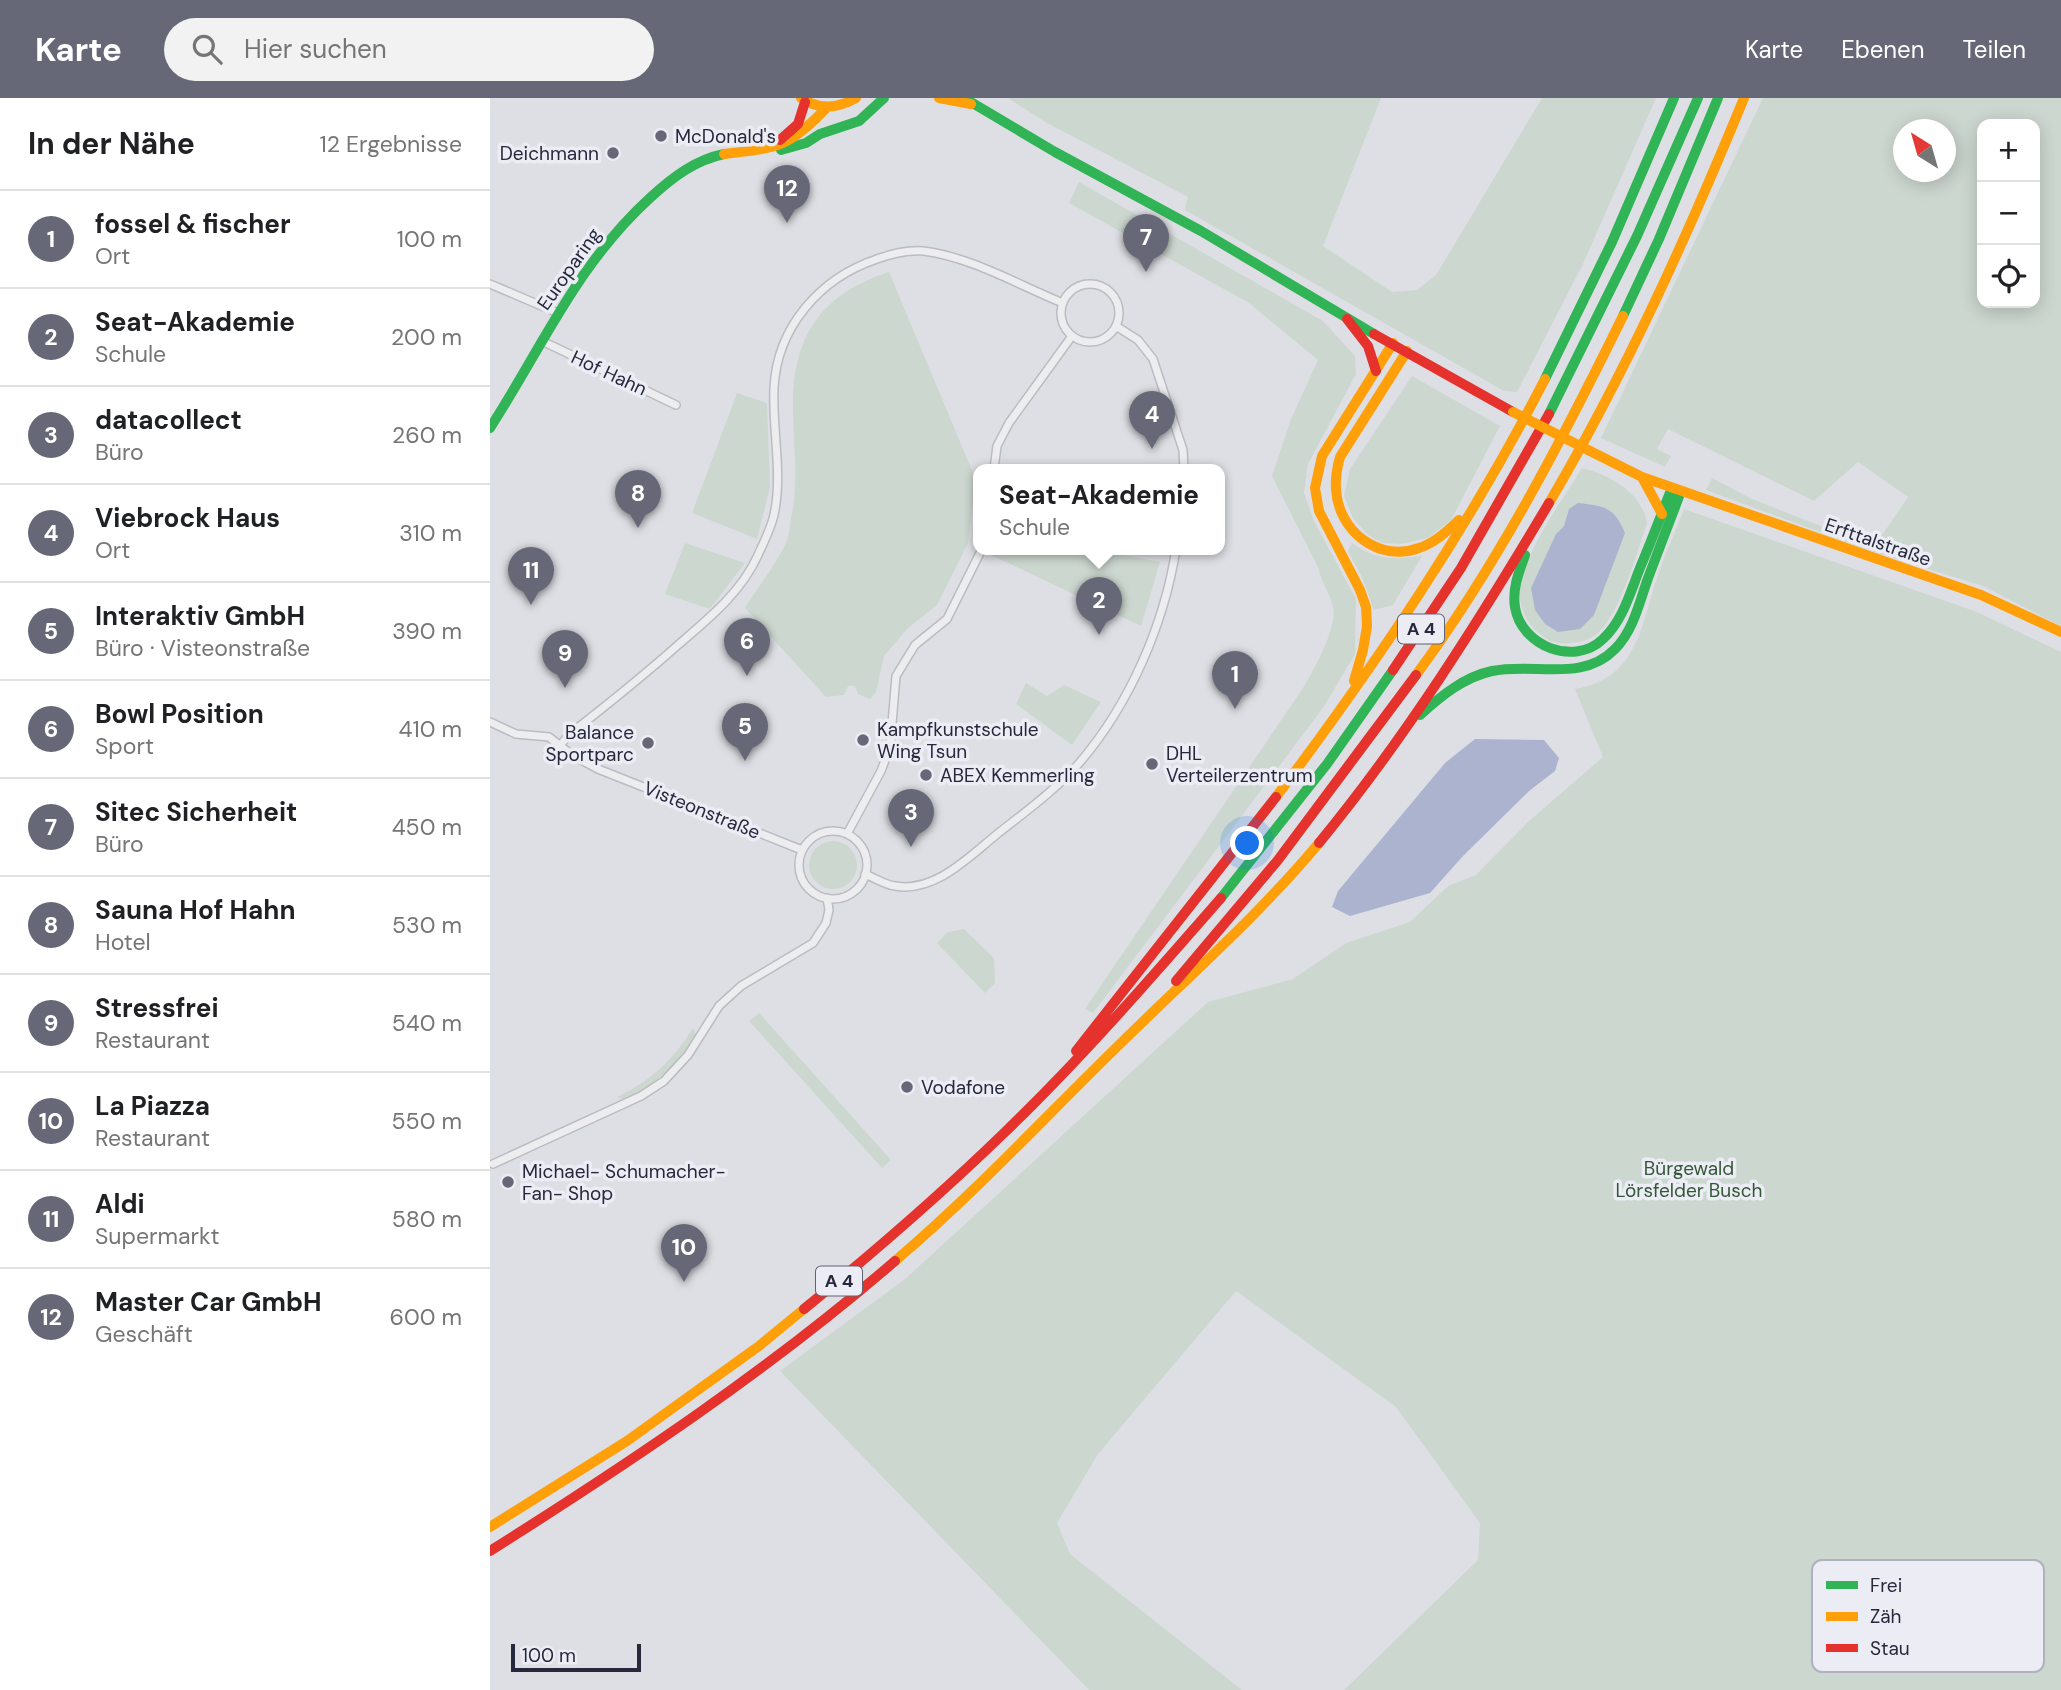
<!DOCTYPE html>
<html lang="de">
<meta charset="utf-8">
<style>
:root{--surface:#fff;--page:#f2f2f2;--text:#202124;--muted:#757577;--line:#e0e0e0;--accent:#666877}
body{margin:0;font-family:"DM Sans",sans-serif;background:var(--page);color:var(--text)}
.controls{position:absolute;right:21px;top:21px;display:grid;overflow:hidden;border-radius:14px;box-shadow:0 4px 18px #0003}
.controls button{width:63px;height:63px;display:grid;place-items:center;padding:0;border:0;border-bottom:2px solid var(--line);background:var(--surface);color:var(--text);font:35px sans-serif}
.compass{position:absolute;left:1403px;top:21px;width:63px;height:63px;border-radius:50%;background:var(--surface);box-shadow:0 4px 18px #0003;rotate:323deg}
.scale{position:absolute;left:21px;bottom:18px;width:130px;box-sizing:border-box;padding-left:7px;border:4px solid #26283c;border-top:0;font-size:19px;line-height:24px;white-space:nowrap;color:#26283c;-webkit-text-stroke:5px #ebecf4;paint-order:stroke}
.you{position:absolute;left:758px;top:746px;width:24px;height:24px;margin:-18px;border:5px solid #fff;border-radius:50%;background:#1a73e8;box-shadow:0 0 0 10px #1a73e833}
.badge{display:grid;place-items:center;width:46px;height:46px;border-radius:50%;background:var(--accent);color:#fff;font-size:23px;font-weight:700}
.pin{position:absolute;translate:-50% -58px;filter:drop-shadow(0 2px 4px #0008)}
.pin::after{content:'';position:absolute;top:37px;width:24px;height:21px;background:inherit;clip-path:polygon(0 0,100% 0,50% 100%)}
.popup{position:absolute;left:483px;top:366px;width:252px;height:91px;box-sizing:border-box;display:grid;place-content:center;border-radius:14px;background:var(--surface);filter:drop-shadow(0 2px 5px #0005);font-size:23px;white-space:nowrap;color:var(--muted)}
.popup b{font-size:26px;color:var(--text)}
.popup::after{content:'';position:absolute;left:50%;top:100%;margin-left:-14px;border:14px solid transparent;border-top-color:var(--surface)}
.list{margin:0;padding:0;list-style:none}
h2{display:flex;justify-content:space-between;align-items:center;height:91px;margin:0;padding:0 28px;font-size:30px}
h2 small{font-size:23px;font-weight:400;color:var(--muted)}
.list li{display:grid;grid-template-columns:46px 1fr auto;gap:21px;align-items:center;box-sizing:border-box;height:98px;padding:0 28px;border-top:2px solid var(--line)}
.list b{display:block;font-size:26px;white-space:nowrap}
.list p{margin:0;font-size:23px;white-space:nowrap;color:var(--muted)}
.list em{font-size:23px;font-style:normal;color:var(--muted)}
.icon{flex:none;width:38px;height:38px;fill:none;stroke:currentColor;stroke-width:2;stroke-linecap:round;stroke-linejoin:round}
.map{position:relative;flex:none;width:1571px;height:1592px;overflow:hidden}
header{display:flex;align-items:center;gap:42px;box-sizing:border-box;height:98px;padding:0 35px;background:var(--accent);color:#fff}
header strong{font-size:33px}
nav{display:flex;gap:38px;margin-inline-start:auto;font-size:24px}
.search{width:490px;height:63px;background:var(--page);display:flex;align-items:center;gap:18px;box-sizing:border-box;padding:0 24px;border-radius:38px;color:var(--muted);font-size:26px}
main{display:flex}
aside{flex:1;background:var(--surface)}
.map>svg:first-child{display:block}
.green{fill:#ccd7cf;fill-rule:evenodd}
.water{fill:#acb3cf}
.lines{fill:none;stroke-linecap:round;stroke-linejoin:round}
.street-casing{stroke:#bbbcc0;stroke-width:10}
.street{stroke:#ededf0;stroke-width:7}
.fast{stroke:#30b455;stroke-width:10}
.slow{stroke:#ff9f0a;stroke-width:10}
.jam{stroke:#e5322d;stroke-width:10}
.slow-bridge{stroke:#ff9f0a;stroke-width:10}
.poi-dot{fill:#666877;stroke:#ebecf4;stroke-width:2.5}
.labels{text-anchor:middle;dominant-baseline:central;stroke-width:7;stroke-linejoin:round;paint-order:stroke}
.shield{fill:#ebecf4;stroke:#616373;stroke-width:2}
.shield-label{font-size:18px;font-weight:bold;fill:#26283c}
.poi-label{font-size:19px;fill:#26283c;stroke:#ebecf4;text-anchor:start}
.street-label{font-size:19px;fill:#26283c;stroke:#ebecf4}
.park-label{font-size:19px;fill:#335736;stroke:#ebecf4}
.key{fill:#ebecf4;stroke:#b0b1bd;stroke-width:2}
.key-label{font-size:19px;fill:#26283c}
</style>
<header>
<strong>Karte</strong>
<div class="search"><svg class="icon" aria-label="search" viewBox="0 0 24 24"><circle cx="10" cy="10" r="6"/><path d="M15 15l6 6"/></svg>Hier suchen</div>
<nav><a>Karte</a><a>Ebenen</a><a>Teilen</a></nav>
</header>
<main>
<aside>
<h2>In der Nähe<small>12 Ergebnisse</small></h2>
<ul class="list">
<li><span class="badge">1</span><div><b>fossel &amp; fischer</b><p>Ort</p></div><em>100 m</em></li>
<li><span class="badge">2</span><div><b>Seat-Akademie</b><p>Schule</p></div><em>200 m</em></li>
<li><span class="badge">3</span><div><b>datacollect</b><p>Büro</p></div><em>260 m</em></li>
<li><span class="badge">4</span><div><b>Viebrock Haus</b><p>Ort</p></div><em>310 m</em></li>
<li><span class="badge">5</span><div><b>Interaktiv GmbH</b><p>Büro · Visteonstraße</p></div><em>390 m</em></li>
<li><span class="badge">6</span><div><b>Bowl Position</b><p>Sport</p></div><em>410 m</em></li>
<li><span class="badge">7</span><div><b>Sitec Sicherheit</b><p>Büro</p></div><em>450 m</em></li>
<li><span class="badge">8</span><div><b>Sauna Hof Hahn</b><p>Hotel</p></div><em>530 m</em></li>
<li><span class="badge">9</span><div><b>Stressfrei</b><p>Restaurant</p></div><em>540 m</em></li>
<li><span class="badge">10</span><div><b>La Piazza</b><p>Restaurant</p></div><em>550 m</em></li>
<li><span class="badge">11</span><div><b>Aldi</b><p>Supermarkt</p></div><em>580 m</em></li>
<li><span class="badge">12</span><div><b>Master Car GmbH</b><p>Geschäft</p></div><em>600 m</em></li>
</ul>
</aside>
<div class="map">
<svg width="1571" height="1592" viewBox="0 0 1571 1592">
<rect width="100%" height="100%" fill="#dedfe4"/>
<path class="green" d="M518 0H891L833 148 902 194 927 192 946 177 1052 0H1166L1093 166 1027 294 1014 293 695 112 698 99 557 25Z
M1273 0H1571V528L1493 488 1381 453 1216 392 1222 380 1262 401 1384 449 1418 399 1368 364 1324 403 1178 331 1167 351 1181 358 1175 369 1111 340ZM1492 26H1545V205H1492ZM1414 32H1456V74H1414Z
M589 84 833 223 865 258 866 276 818 366 814 395 824 423 866 501 865 556 833 610 603 915 595 911 813 590C823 573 848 529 843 509 840 495 831 484 828 469L782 378 801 321 828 262 759 205 579 105Z
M399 174 486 382 478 445 447 507 418 530 394 558 386 594 380 601 368 596 365 588H358L354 597 336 599 255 510C266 492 290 461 297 442 300 434 300 424 302 416 309 378 303 347 303 309 303 237 331 196 399 174Z
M922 278 1010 328 961 422 938 440 911 446 893 445 878 437 863 420 854 398 860 371Z
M247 295 277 305 280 389 267 441 202 415Z
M1092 370C1120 377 1153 395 1157 426 1146 456 1131 513 1109 534 1101 542 1091 544 1080 545 1069 546 1059 544 1050 536 1036 525 1028 507 1030 489 1035 453 1073 401 1092 370ZM1074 428 1113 489 1104 517 1058 457 1066 436Z
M1194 411 1487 514 1571 554V1592H854L988 1462 990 1425 906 1309 746 1193 608 1356 567 1425 580 1456 752 1592H599L290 1273 415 1181 718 904 803 881 856 845 920 824 958 788 986 777 1039 723 1113 659 1085 591C1148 581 1151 527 1168 477 1175 455 1186 433 1194 411Z
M195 445 255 465 220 511 175 496Z
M862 445C887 463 903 461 932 458L903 507 884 512 872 479 858 453Z
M498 451H601L670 464 651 528 497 455Z
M536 585 557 598 574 587 611 604 582 647 526 606Z
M319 767a24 24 0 1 1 48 0a24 24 0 1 1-48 0Z
M474 831 504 860 505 885 495 895 447 845 458 834Z
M269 915 401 1062 392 1070 259 923Z
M203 930 206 937C188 966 166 986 135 1002L127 999C163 981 182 963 203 930Z"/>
<path class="water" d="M1088 405C1115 408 1124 409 1135 435L1104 517 1090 531 1068 534 1055 526 1045 512 1041 490 1066 436 1074 428 1079 411Z
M985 641 1054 642 1069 660 1065 673 1039 693 973 758 940 795 860 818 842 809 848 793 955 665Z"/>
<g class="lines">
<g class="street-casing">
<path id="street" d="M0 186 68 215
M571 215a29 29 0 1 1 58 0a29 29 0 1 1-58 0Z
M626 228 648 242 663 261 693 352 694 371
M52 243 186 307
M504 371 507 348 519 325 582 238
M0 624 26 636 59 639 82 657 108 671 312 752
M71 646 81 635C117 607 153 578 188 547 218 521 251 495 268 457 274 444 281 430 284 417 293 375 282 332 284 290 287 229 330 180 387 161 401 156 419 152 433 153 482 159 528 187 573 205
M309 767a34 34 0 1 1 68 0a34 34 0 1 1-68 0Z
M357 736 391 673 400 649 406 578 425 547 457 521 492 451
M375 776C385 780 395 787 405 788 444 795 478 760 506 737 535 714 567 691 591 663 640 605 674 527 686 451
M3 1066 151 998 174 983 198 957 229 908 251 888 323 845 336 825 339 812 337 800"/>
</g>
<use href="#street" class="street"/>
<path class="fast" d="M474 0 565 54 711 133 884 236
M291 52 316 45 330 36 369 23 394 0
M1133 218 1169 141 1228 0
M1055 281 1122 144 1184 0
M1059 316 1147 138 1208 0
M0 330C53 248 87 166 161 99 183 79 205 62 234 56
M1035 457C1029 474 1022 491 1025 509 1031 548 1084 569 1113 541 1133 522 1140 495 1150 470 1161 444 1171 417 1182 390
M930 617C951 598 974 579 1002 573 1044 564 1092 585 1125 551 1143 533 1149 506 1157 483 1168 453 1180 423 1191 393
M731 800 837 666 903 572"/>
<path class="slow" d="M311 0C329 12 347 11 366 0
M449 0 481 6
M234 56C286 50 299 50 336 10
M917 253 850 359C847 370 845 380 846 391 848 433 889 465 929 450 945 445 957 433 969 422
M1100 353 1152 379 1491 497 1571 534
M1152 379 1172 416
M1059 405C1135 276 1197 139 1254 0
M926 577C1008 466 1072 342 1133 218
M864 583 873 552 877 528 876 509 870 492 829 413 825 390 832 358 903 245
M786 699C886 566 979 429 1055 281
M405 1163C485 1095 556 1018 631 945 698 879 769 817 829 745
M0 1429 137 1343 269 1248 314 1211"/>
<path class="jam" d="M290 42 308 26 315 4
M857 221 878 248 886 273
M884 236 1023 314
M903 572 971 470 1059 316
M829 745C916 639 989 523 1059 405
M686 883 788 762 926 577
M586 953 786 699
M314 1211C383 1155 450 1097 514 1035 591 961 661 880 731 800
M0 1453C141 1364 279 1272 405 1163"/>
<path class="slow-bridge" d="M1023 314 1100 353"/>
</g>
<g class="poi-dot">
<circle cx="171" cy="38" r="7"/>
<circle cx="123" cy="55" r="7"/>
<circle cx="373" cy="642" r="7"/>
<circle cx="158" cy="645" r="7"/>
<circle cx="662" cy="666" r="7"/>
<circle cx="436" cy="677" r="7"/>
<circle cx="417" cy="989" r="7"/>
<circle cx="18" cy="1084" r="7"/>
</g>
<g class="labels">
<g class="shield">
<rect x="908" y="516.5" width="46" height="29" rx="5"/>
<rect x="326" y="1168.5" width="46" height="29" rx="5"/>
</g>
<g class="shield-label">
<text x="931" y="531">A 4</text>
<text x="349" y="1183">A 4</text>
</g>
<g class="poi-label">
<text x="185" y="38">McDonald's</text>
<text x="109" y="55" text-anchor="end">Deichmann</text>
<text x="387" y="631">Kampfkunstschule<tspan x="387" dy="22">Wing Tsun</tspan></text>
<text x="144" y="634" text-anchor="end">Balance<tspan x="144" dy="22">Sportparc</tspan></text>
<text x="676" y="655">DHL<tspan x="676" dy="22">Verteilerzentrum</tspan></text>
<text x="450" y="677">ABEX Kemmerling</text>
<text x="431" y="989">Vodafone</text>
<text x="32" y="1073">Michael- Schumacher-<tspan x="32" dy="22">Fan- Shop</tspan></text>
</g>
<g class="street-label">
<text transform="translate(79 171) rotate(-55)">Europaring</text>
<text transform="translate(119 275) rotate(25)">Hof Hahn</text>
<text transform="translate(1388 444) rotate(19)">Erfttalstraße</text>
<text transform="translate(212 712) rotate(22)">Visteonstraße</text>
</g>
<g class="park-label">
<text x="1199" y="1070">Bürgewald<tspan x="1199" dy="22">Lörsfelder Busch</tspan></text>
</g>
</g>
<rect x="1322" y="1462" width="232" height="112" rx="10" class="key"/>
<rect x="1336" y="1483" width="32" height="8" fill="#30b455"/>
<rect x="1336" y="1514" width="32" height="9" fill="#ff9f0a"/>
<rect x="1336" y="1546" width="32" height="8" fill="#e5322d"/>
<g class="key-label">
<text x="1380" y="1494">Frei</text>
<text x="1380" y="1525">Zäh</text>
<text x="1380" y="1557">Stau</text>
</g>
</svg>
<div class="controls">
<button>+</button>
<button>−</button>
<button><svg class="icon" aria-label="locate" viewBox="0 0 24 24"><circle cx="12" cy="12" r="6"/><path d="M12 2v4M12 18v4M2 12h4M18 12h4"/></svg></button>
</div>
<svg class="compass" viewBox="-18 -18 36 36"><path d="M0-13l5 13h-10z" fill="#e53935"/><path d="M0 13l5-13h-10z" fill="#757577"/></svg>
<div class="scale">100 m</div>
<div class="you"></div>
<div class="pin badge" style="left:745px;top:611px">1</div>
<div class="pin badge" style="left:609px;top:537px">2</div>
<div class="popup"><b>Seat-Akademie</b>Schule</div>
<div class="pin badge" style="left:421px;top:749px">3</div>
<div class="pin badge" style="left:662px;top:351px">4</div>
<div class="pin badge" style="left:255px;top:663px">5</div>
<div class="pin badge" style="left:257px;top:578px">6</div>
<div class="pin badge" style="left:656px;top:174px">7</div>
<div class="pin badge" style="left:148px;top:430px">8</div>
<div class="pin badge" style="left:75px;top:590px">9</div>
<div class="pin badge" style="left:194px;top:1184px">10</div>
<div class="pin badge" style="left:41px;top:507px">11</div>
<div class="pin badge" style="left:297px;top:125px">12</div>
</div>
</main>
